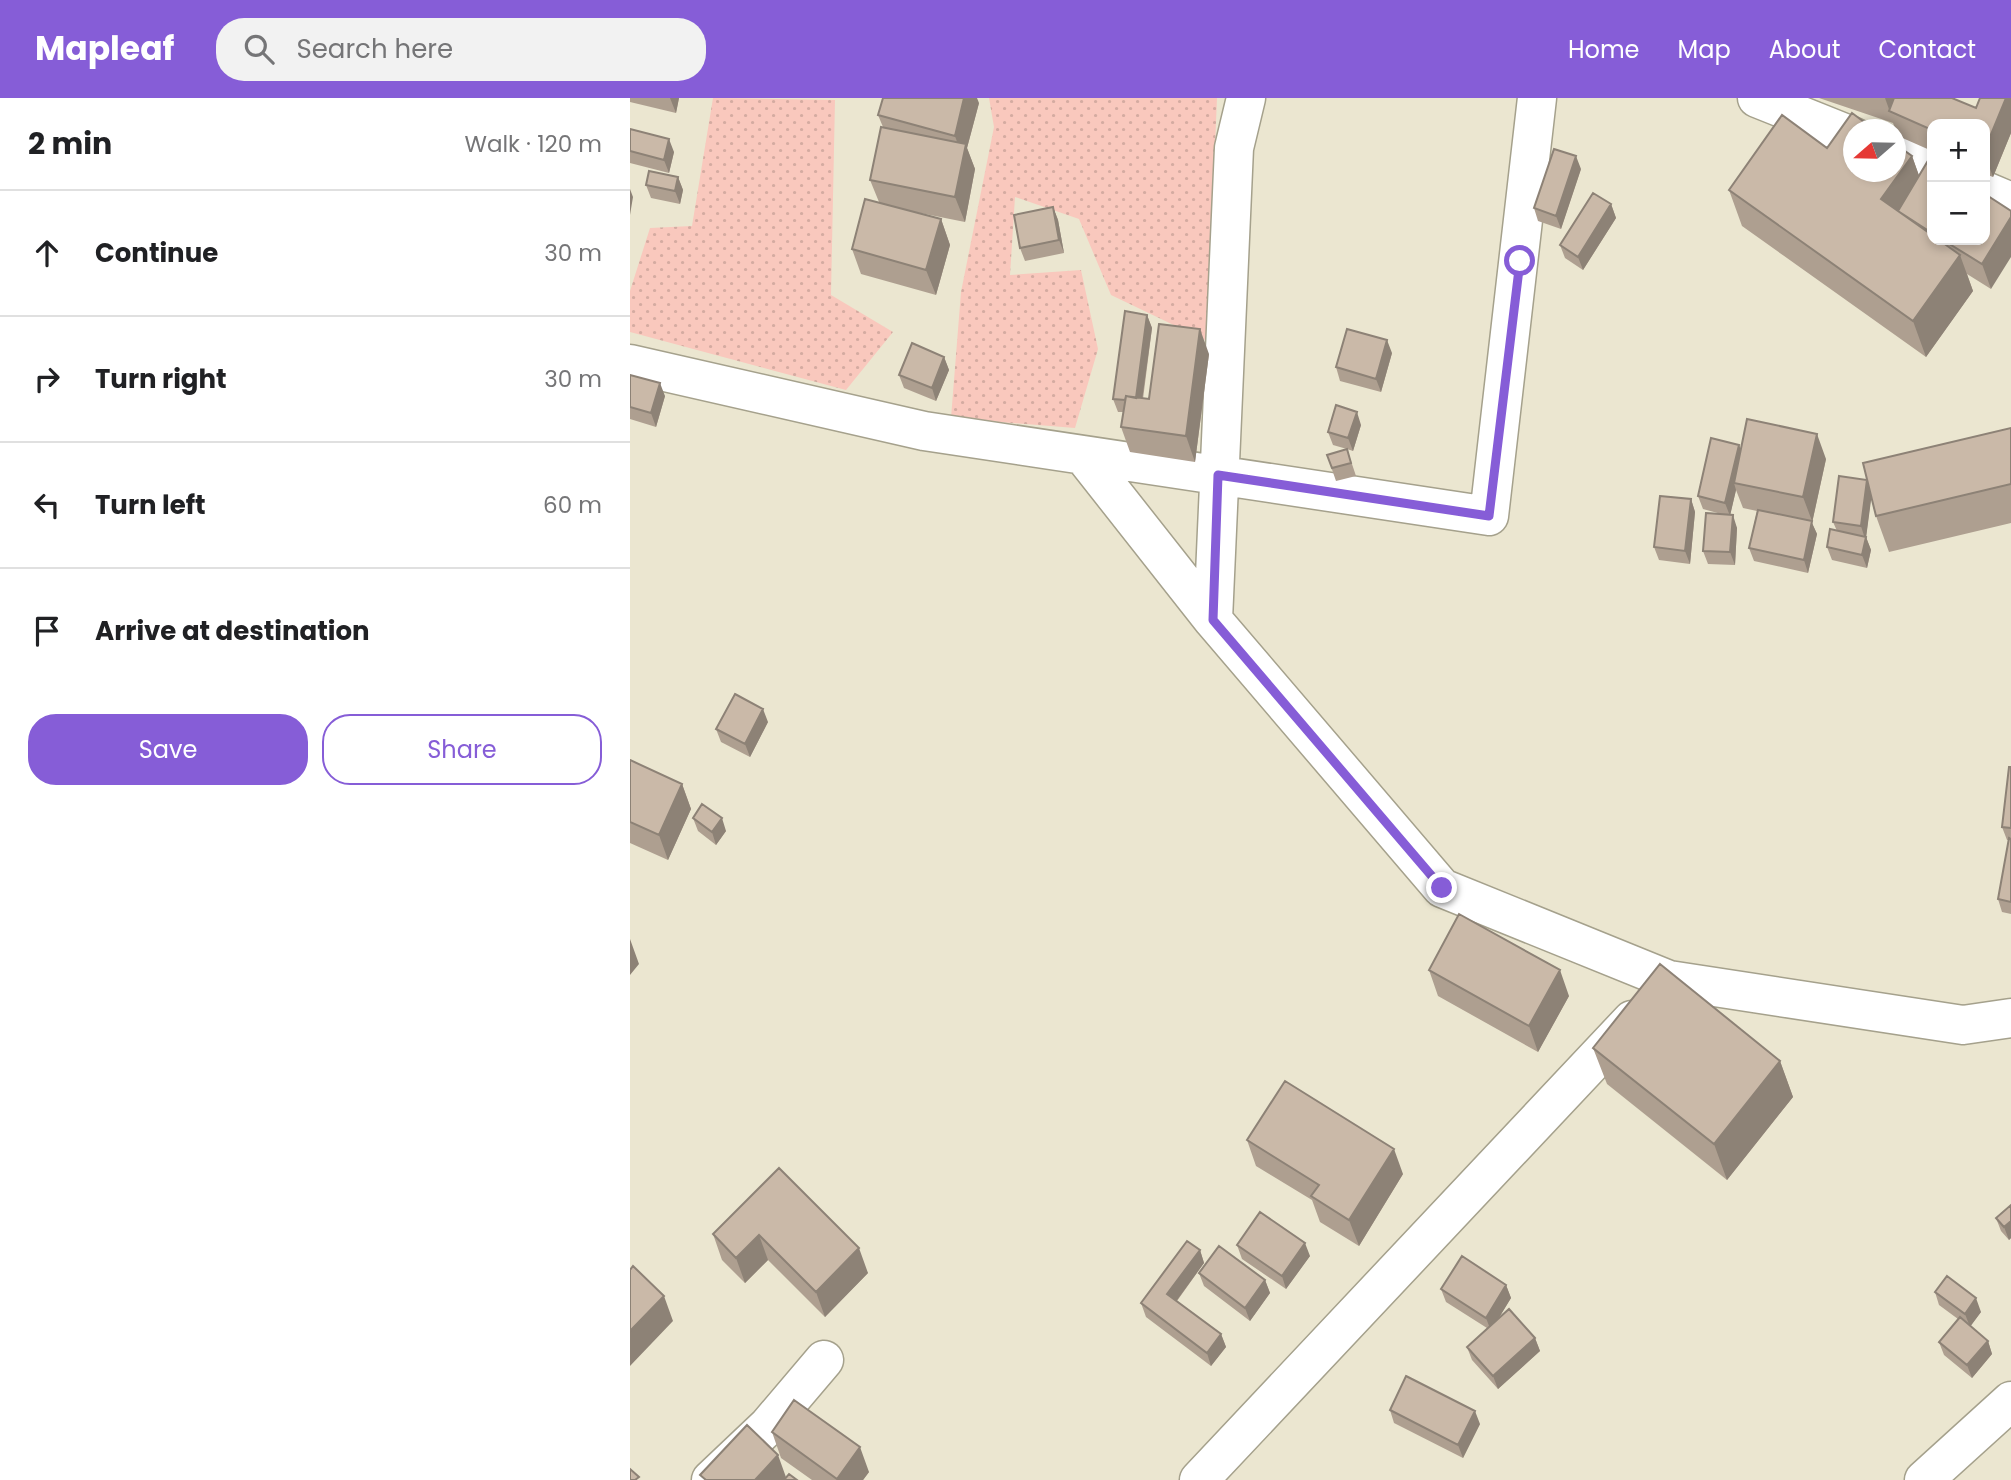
<!DOCTYPE html>
<meta charset="utf-8">
<style>
:root{--surface:#fff;--page:#f2f2f2;--text:#202124;--muted:#757577;--line:#e0e0e0;--accent:#865dd7}
body{margin:0;font-family:Poppins,sans-serif;background:var(--page);color:var(--text)}
.controls{position:absolute;right:21px;top:21px;display:grid;overflow:hidden;border-radius:14px;box-shadow:0 4px 10px #0003}
.controls button{width:63px;height:63px;display:grid;place-items:center;padding:0;border:0;border-bottom:2px solid var(--line);background:var(--surface);color:var(--text);font:35px sans-serif}
.compass{position:absolute;left:1213px;top:21px;width:63px;height:63px;border-radius:50%;background:var(--surface);box-shadow:0 4px 10px #0003;rotate:250deg}
.stop{position:absolute;width:21px;height:21px;margin:-16px;border:5px solid #865dd7;border-radius:50%;background:#fff}
.stop.end{background:#865dd7;border-color:#fff;box-shadow:0 2px 7px #0008}
.list{margin:0;padding:0;list-style:none}
h2{display:flex;justify-content:space-between;align-items:center;height:91px;margin:0;padding:0 28px;font-size:30px}
h2 small{font-size:23px;font-weight:400;color:var(--muted)}
.list li{display:grid;grid-template-columns:46px 1fr auto;gap:21px;align-items:center;box-sizing:border-box;height:126px;padding:0 28px;border-top:2px solid var(--line)}
.list b{display:block;font-size:26px;white-space:nowrap}
.list em{font-size:23px;font-style:normal;color:var(--muted)}
.actions{display:flex;gap:14px;padding:21px 28px}
.actions a{flex:1;padding:16px 0;border:2px solid var(--accent);border-radius:28px;text-align:center;font-size:24px;color:var(--accent)}
.actions .main{background:var(--accent);color:#fff}
.icon{flex:none;width:38px;height:38px;fill:none;stroke:currentColor;stroke-width:2;stroke-linecap:round;stroke-linejoin:round}
.map{position:relative;flex:none;width:1381px;height:1382px;overflow:hidden}
header{display:flex;align-items:center;gap:42px;box-sizing:border-box;height:98px;padding:0 35px;background:var(--accent);color:#fff}
header strong{font-size:33px}
nav{display:flex;gap:38px;margin-inline-start:auto;font-size:24px}
.search{width:490px;height:63px;background:var(--page);display:flex;align-items:center;gap:18px;box-sizing:border-box;padding:0 24px;border-radius:28px;color:var(--muted);font-size:26px}
main{display:flex}
aside{flex:1;background:var(--surface)}
.map>svg:first-child{display:block}
.grass{fill:url(#grass-dots)}
.lines{fill:none;stroke-linecap:round;stroke-linejoin:round}
.minor-casing{stroke:#a5a18c;stroke-width:41}
.minor{stroke:#fff;stroke-width:38}
.wall{fill:#ae9f90}
.shaded-wall{fill:#8d8276}
.building{fill:#cab9a8;stroke:#8d8276;stroke-width:2}
.route{stroke:#865dd7;stroke-width:9}
</style>
<header>
<strong>Mapleaf</strong>
<div class="search"><svg class="icon" aria-label="search" viewBox="0 0 24 24"><circle cx="10" cy="10" r="6"/><path d="M15 15l6 6"/></svg>Search here</div>
<nav><a>Home</a><a>Map</a><a>About</a><a>Contact</a></nav>
</header>
<main>
<aside>
<h2>2 min<small>Walk · 120 m</small></h2>
<ul class="list">
<li><svg class="icon" aria-label="ahead" viewBox="0 0 24 24"><path d="M12 20V5M6 11l6-6 6 6"/></svg><div><b>Continue</b></div><em>30 m</em></li>
<li><svg class="icon" aria-label="right" viewBox="0 0 24 24"><path d="M7 20v-9h11M14 6l5 5-5 5"/></svg><div><b>Turn right</b></div><em>30 m</em></li>
<li><svg class="icon" aria-label="left" viewBox="0 0 24 24"><path d="M17 20v-9H6M10 6l-5 5 5 5"/></svg><div><b>Turn left</b></div><em>60 m</em></li>
<li><svg class="icon" aria-label="arrive" viewBox="0 0 24 24"><path d="M6 21V4h12l-3 4 3 4H6"/></svg><div><b>Arrive at destination</b></div></li>
</ul>
<div class="actions"><a class="main">Save</a><a>Share</a></div>
</aside>
<div class="map">
<svg width="1381" height="1382" viewBox="0 0 1381 1382">
<defs>
<pattern id="grass-dots" width="8" height="8" patternUnits="userSpaceOnUse" patternTransform="scale(1.75)"><rect width="8" height="8" fill="#f9c8bd"/><path d="M2 2h.1M6 6h.1" fill="none" stroke="#d4aba1" stroke-width="1.8" stroke-linecap="round"/></pattern>
</defs>
<rect width="100%" height="100%" fill="#ebe6d0"/>
<path class="grass" d="M83 0 205 2 201 197 263 234 216 292 0 234V193L20 130 62 128Z
M359 0H587L577 243 481 197 449 121 385 99 380 177 451 172 468 251 445 330 321 320 331 194 364 29Z"/>
<g class="lines">
<g class="minor-casing">
<path id="minor" d="M1127 0 1224 39
M1266 57 1302 72
M1355 93 1381 104
M0 266 294 333 859 418 907 0
M453 357 583 522 812 790 1039 882 1333 927 1381 920
M583 522 604 50 616 0
M81 1382 138 1328 194 1262
M569 1382 1002 922
M1294 1382 1381 1303"/>
</g>
<use href="#minor" class="minor"/>
</g>
<path class="wall" d="M0 0H49L46 15 0 4Z
M1189 0H1322L1346 10 1350 0H1381V35L1363 79 1355 76V26H1302V53L1268 38 1263 25Z
M349 5 337 50 345 71 335 124 280 113 311 121 320 147 306 197 231 176 222 151 249 104 240 82 253 29 248 17Z
M0 31 44 54 39 75 0 65Z
M1197 50 1282 58 1289 78 1302 63V142H1355L1361 191 1337 176 1343 193 1296 259 1112 128 1099 92Z
M951 71 931 131 908 123 904 110Z
M48 79 53 92 50 106 21 100 16 87Z
M981 106 986 120 953 172 935 160 930 147Z
M423 109 428 122 434 155 395 163 390 150Z
M517 217 522 230 513 301H519L579 256 565 364 500 354 491 329 493 314H488L483 301Z
M762 255 751 294 710 283 706 269Z
M314 259 319 272 306 303 274 290 269 277Z
M0 277 35 298 26 329 0 321Z
M731 327 723 353 717 351 726 378 706 383 697 357 717 351 703 347 698 334Z
M1381 330V425L1259 454 1246 418 1241 399 1236 439 1241 452 1237 470 1202 462 1197 449 1207 433 1203 424 1237 382Z
M1109 347 1110 352 1196 361 1182 425 1187 436 1178 475 1124 463 1119 450 1127 413 1113 410 1106 392 1100 417 1107 430 1105 467 1078 466 1073 453 1095 417 1073 411 1068 398Z
M1061 401 1065 414 1060 466 1029 462 1024 449Z
M138 624 120 659 91 644 86 631Z
M0 662 52 686 61 711 38 762 0 745Z
M1381 669V816L1372 814 1368 801 1379 742H1377L1372 729Z
M63 720 96 733 86 747 68 733Z
M799 872 939 898 908 954 808 898Z
M963 950 1150 963 1163 999 1097 1082 977 986Z
M617 1042 773 1076 729 1148 690 1124 682 1102 626 1068Z
M149 1070 238 1175 195 1219 138 1162 115 1185 92 1162 83 1136Z
M1381 1107V1140L1379 1142 1371 1133 1366 1120Z
M607 1147 680 1158 656 1191 612 1161Z
M570 1152 574 1165 547 1203 591 1236 596 1249 581 1268 516 1219 511 1205Z
M569 1175 635 1182 640 1195 620 1223 574 1188Z
M876 1187 881 1200 868 1221 905 1240 910 1253 868 1291 842 1262 837 1249 857 1230 816 1204 811 1191Z
M1305 1194 1351 1214 1340 1228 1358 1243 1362 1256 1342 1280 1314 1257 1309 1244 1328 1221 1309 1207Z
M760 1312 850 1326 833 1360 764 1325Z
M142 1334 239 1374 233 1382H182L151 1360Z"/>
<path class="shaded-wall" d="M40 0H49L46 15Z
M334 0H347L349 5 337 50 345 71 335 124 325 99 333 61 325 38Z
M1255 0H1273L1260 14Z
M1376 0H1381V35L1363 79 1355 57V51Z
M39 41 44 54 39 75 34 62Z
M946 58 951 71 931 131 926 118Z
M1282 58 1295 94 1277 119 1251 101Z
M48 79 53 92 50 106 45 93Z
M0 91 3 99 0 117Z
M981 106 986 120 953 172 948 159Z
M423 109 428 122 434 155 429 142Z
M1381 119V159L1361 191 1352 166Z
M311 121 320 147 306 197 296 172Z
M1330 157 1343 193 1296 259 1283 223Z
M517 217 522 230 510 317 506 303Z
M570 231 579 256 565 364 556 338Z
M757 242 762 255 751 294 746 281Z
M314 259 319 272 306 303 302 290Z
M30 285 35 298 26 329 21 315Z
M727 314 731 327 723 353 718 340Z
M1187 336 1196 361 1182 425 1187 436 1178 475 1174 462 1182 423 1173 399Z
M1109 347 1114 360 1104 385 1106 392 1100 418 1095 405Z
M1237 382 1242 395 1236 440V439L1241 452 1237 470 1232 457 1235 441 1231 428Z
M1061 401 1065 414 1060 466 1055 453Z
M1103 417 1107 430 1105 467 1100 454Z
M133 611 138 624 120 659 115 646Z
M52 686 61 711 38 762 29 737Z
M92 720 96 733 86 747 82 734Z
M0 841 9 866 0 877Z
M930 872 939 898 908 954 899 928Z
M1150 963 1163 999 1097 1082 1084 1046Z
M764 1051 773 1076 729 1148 719 1122Z
M1381 1123V1140L1379 1142 1374 1129Z
M129 1137 138 1162 115 1185 106 1160Z
M675 1145 680 1158 656 1191 652 1178Z
M229 1150 238 1175 195 1219 186 1194Z
M570 1152 574 1165 542 1209 537 1196Z
M635 1182 640 1195 620 1223 615 1210Z
M876 1187 881 1200 861 1233 856 1220Z
M34 1198 43 1223 0 1268V1233Z
M1346 1200 1351 1214 1340 1229 1335 1216Z
M591 1236 596 1249 581 1268 577 1255Z
M905 1240 910 1253 868 1291 863 1278Z
M1358 1243 1362 1256 1342 1280 1337 1267Z
M845 1313 850 1326 833 1360 828 1347Z
M230 1349 239 1374 233 1382H207V1381Z
M148 1357 157 1382H125Z"/>
<path class="building" d="M253 0H334L325 38 248 17Z
M1264 0H1322L1346 10 1350 0H1376L1355 51V26H1302V32L1259 13Z
M1222 15 1245 32H1223V74H1265V46L1282 58 1251 101 1302 137V142H1309L1330 157 1283 223 1099 92 1152 17 1197 50Z
M251 29 336 46 325 99 240 82Z
M0 31 39 41 34 62 0 53Z
M924 51 946 58 926 118 904 110Z
M1299 61 1302 63V135L1268 113Z
M19 73 48 79 45 93 16 87Z
M963 95 981 106 948 159 930 147Z
M1355 96 1381 113V119L1352 166 1313 142H1355Z
M235 101 311 121 296 172 222 151Z
M423 109 429 142 390 150 384 117Z
M495 213 517 217 506 300 496 298 495 302 483 301Z
M529 226 570 231 556 338 491 329 496 298 519 301Z
M717 231 757 242 746 281 706 269Z
M282 245 314 259 302 290 269 277Z
M0 277 30 285 21 315 0 309Z
M706 307 727 314 718 340 698 334Z
M1117 321 1187 336 1173 399 1104 385Z
M1381 330V386L1246 418 1233 365Z
M1081 340 1109 347 1095 405 1068 398Z
M717 351 721 365 702 370 697 357Z
M1209 378 1237 382 1231 428 1203 424Z
M1030 398 1061 401 1055 453 1024 449Z
M1128 412 1182 423 1174 462 1119 450Z
M1076 415 1103 417 1100 454 1073 453Z
M1200 431 1236 439 1232 457 1197 449Z
M105 596 133 611 115 646 86 631Z
M0 662 52 686 29 737 0 724Z
M1379 669H1381V730L1372 729Z
M72 706 92 720 82 734 63 720Z
M1379 740 1381 741V804L1368 801Z
M829 816 930 872 899 928 799 872Z
M1030 866 1150 963 1084 1046 963 950Z
M655 983 764 1051 719 1122 681 1098 689 1087 617 1042Z
M149 1070 229 1150 186 1194 129 1137 106 1160 83 1136Z
M1381 1107V1123L1374 1129 1366 1120Z
M630 1114 675 1145 652 1178 607 1147Z
M557 1143 570 1152 537 1196 591 1236 577 1255 511 1205Z
M589 1148 635 1182 615 1210 569 1175Z
M832 1158 876 1187 856 1220 811 1191Z
M3 1168 34 1198 0 1233V1172Z
M1317 1178 1346 1200 1335 1216 1305 1194Z
M879 1211 905 1240 863 1278 837 1249Z
M1330 1219 1358 1243 1337 1267 1309 1244Z
M776 1278 845 1313 828 1347 760 1312Z
M164 1302 230 1349 207 1381 142 1334Z
M117 1327 148 1357 125 1382H76L70 1377Z
M0 1371 9 1379 5 1382H0Z
M159 1376 167 1382H154Z"/>
<g class="lines">
<path class="route" d="M812 790 583 522 588 377 859 418 890 163"/>
</g>
</svg>
<div class="controls">
<button>+</button>
<button>−</button>
</div>
<svg class="compass" viewBox="-18 -18 36 36"><path d="M0-13l5 13h-10z" fill="#e53935"/><path d="M0 13l5-13h-10z" fill="#757577"/></svg>
<div class="stop" style="left:890px;top:163px"></div>
<div class="stop end" style="left:812px;top:790px"></div>
</div>
</main>
